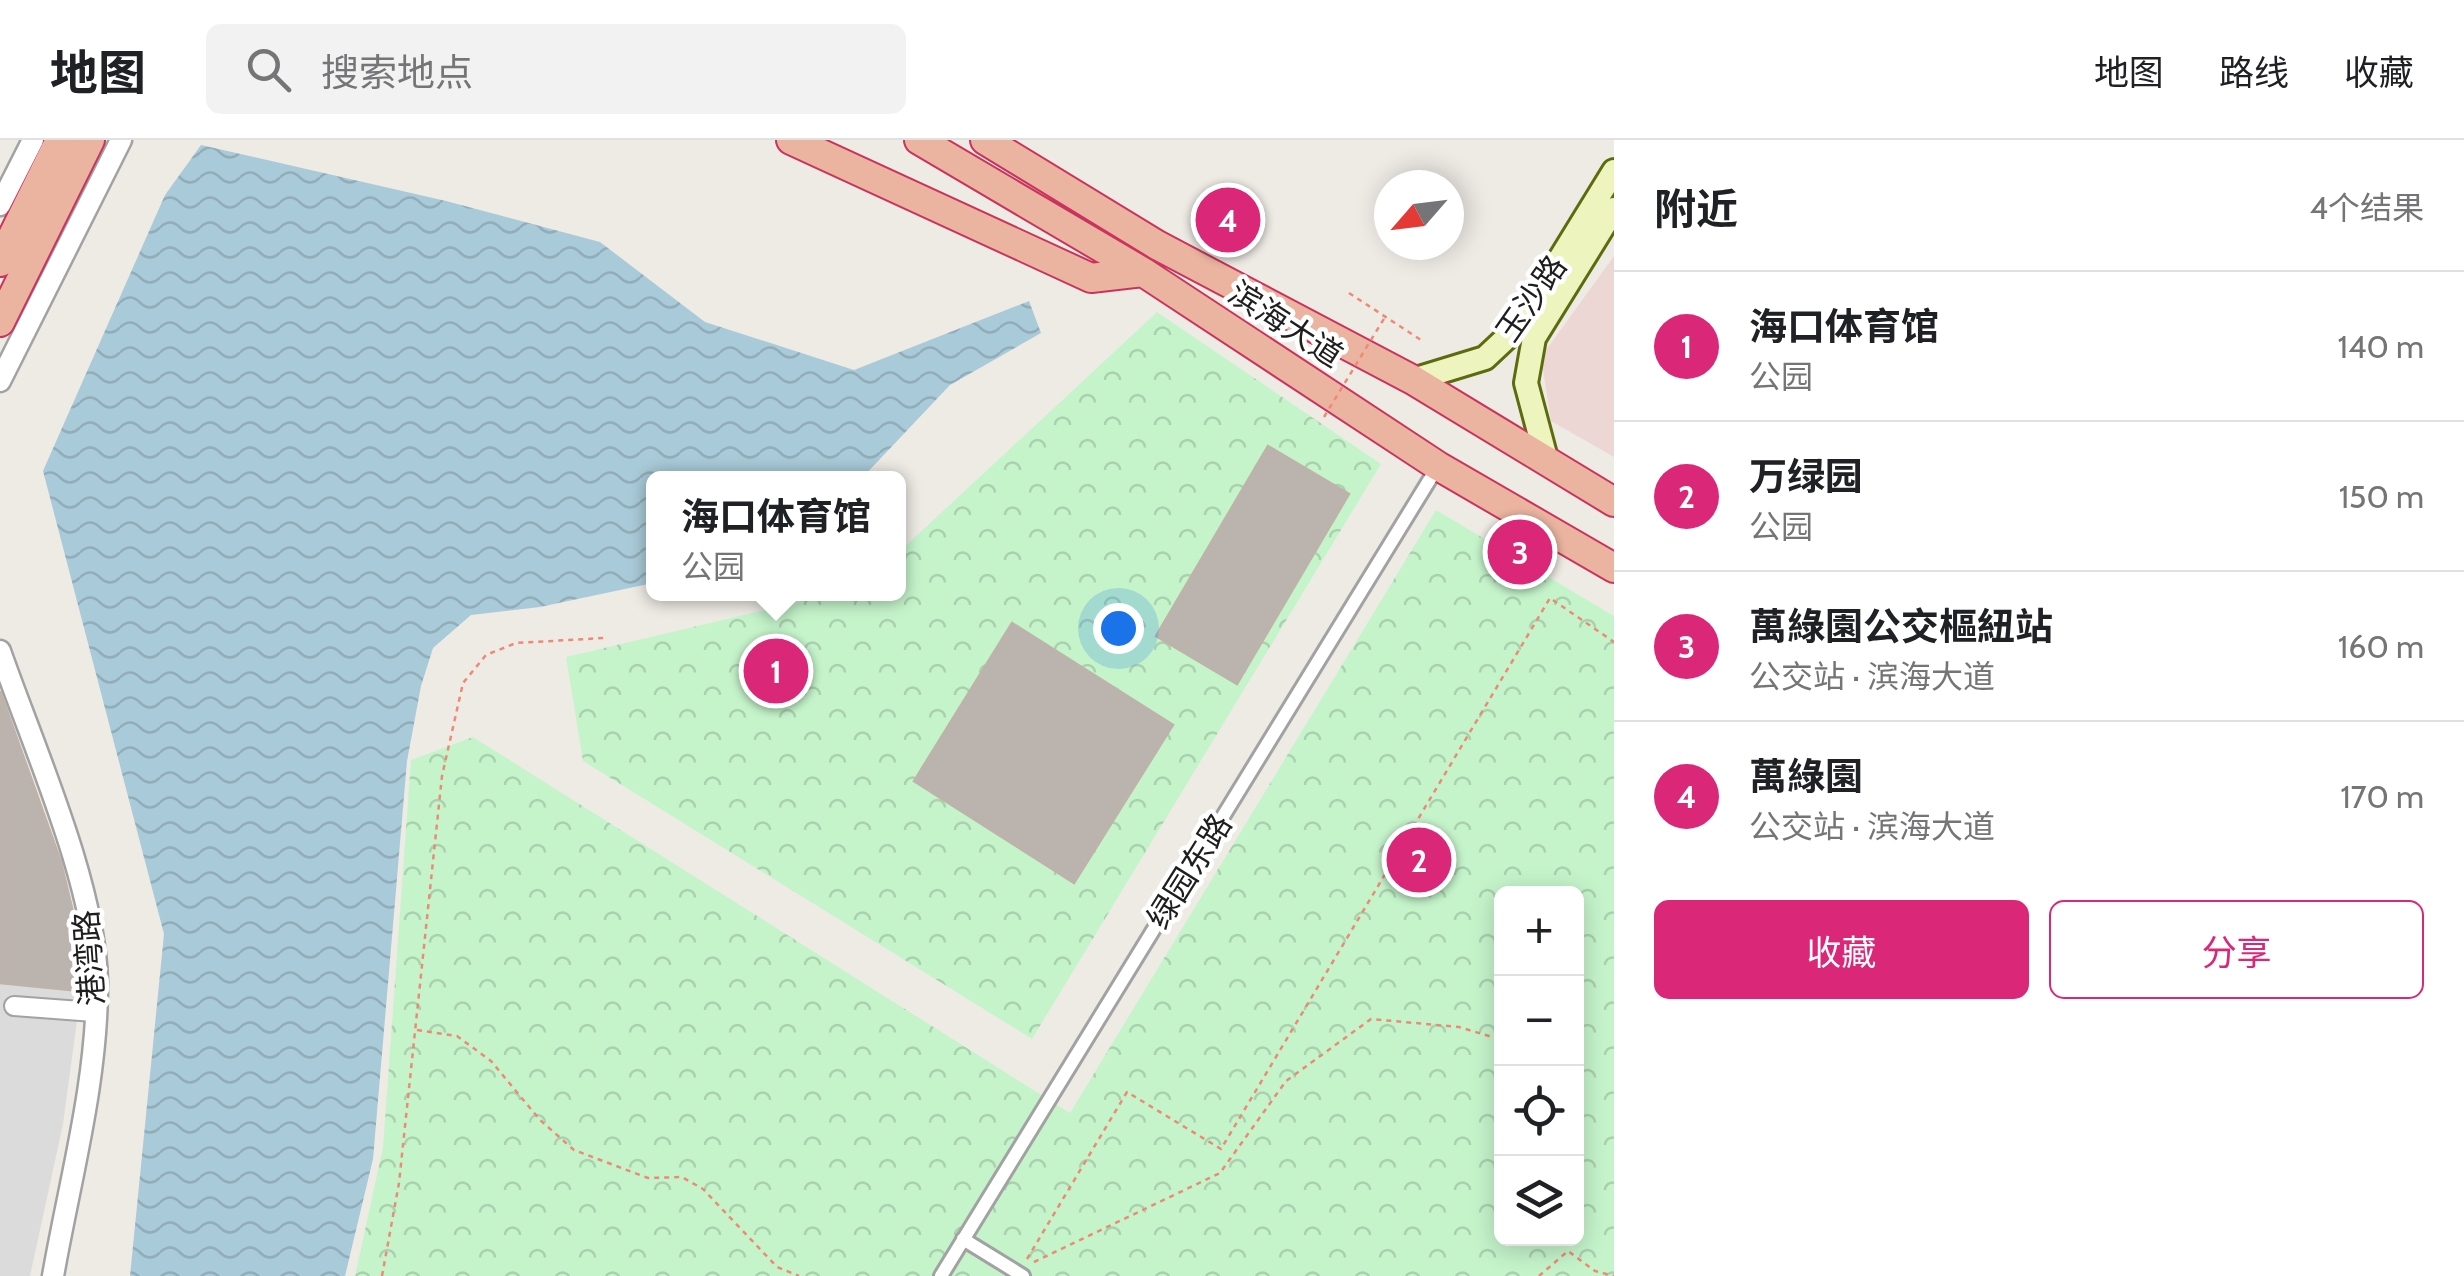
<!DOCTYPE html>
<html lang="zh">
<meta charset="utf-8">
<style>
:root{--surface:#fff;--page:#f2f2f2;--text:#202124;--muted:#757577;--line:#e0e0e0;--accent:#db2777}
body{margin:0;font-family:Cabin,"Noto Sans SC",sans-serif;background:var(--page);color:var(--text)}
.controls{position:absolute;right:30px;bottom:30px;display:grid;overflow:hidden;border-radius:15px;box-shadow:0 5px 25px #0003}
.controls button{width:90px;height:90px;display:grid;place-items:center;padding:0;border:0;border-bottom:2px solid var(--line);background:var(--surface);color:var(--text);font:50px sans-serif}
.compass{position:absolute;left:1374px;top:30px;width:90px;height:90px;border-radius:50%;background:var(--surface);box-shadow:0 5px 25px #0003;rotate:242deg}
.you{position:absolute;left:1118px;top:488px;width:35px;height:35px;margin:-25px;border:8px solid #fff;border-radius:50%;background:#1a73e8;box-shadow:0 0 0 15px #1a73e833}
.badge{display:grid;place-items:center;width:65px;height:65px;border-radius:50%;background:var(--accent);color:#fff;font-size:32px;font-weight:700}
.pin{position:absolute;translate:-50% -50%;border:5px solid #fff;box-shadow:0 2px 10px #0006}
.popup{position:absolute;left:646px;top:331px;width:260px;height:130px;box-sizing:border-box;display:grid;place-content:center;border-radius:15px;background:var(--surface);filter:drop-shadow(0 2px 8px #0005);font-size:32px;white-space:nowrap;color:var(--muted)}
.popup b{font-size:38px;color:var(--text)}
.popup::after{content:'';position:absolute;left:50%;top:100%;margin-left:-20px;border:20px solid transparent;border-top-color:var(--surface)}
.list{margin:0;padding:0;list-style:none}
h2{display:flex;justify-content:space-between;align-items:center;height:130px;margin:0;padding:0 40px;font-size:42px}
h2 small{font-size:32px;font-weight:400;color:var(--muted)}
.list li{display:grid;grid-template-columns:65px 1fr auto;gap:30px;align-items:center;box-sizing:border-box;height:150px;padding:0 40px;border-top:2px solid var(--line)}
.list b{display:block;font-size:38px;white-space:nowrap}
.list p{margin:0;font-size:32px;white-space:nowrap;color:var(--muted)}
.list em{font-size:32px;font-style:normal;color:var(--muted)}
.actions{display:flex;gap:20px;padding:30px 40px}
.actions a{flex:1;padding:22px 0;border:2px solid var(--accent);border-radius:15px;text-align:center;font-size:35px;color:var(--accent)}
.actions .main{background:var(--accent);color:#fff}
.icon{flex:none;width:55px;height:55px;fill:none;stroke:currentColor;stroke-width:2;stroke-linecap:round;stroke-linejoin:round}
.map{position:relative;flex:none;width:1614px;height:1136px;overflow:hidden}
header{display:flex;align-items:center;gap:60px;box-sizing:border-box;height:140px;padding:0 50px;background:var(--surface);border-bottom:2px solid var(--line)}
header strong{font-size:48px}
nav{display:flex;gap:55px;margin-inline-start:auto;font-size:35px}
.search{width:700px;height:90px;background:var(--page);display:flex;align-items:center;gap:25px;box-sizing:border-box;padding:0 35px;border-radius:15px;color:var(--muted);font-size:38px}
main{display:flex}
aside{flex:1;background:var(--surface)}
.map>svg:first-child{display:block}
.residential{fill:#dcdbdb}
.commercial{fill:#edd7d5}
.park{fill:url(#park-crowns);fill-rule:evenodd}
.water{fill:url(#water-waves)}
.building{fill:#bbb4ae;stroke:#beb3a8;stroke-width:2.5}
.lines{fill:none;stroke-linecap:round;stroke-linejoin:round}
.pedestrian-casing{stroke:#a2a2a2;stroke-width:18}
.minor-casing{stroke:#a2a2a2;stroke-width:22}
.tertiary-casing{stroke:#a2a2a2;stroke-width:25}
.secondary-casing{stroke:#5c6b0e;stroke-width:28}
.trunk-casing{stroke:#ca335e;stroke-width:32}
.path{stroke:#ee8976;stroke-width:2.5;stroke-dasharray:5 5;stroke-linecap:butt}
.pedestrian{stroke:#fff;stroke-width:12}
.minor{stroke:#fff;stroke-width:18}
.tertiary{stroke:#fff;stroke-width:20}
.secondary{stroke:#eef4bd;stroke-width:22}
.trunk{stroke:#eab4a0;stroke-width:28}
.path-bridge{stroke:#ee8976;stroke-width:2.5;stroke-dasharray:5 5;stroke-linecap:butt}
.labels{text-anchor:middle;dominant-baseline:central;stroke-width:9;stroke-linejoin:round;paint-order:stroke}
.street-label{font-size:32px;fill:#1e1e1e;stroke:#fff}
</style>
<header>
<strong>地图</strong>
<div class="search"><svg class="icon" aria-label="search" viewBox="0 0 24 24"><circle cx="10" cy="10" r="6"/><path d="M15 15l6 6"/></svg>搜索地点</div>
<nav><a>地图</a><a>路线</a><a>收藏</a></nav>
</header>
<main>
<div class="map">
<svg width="1614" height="1136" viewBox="0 0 1614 1136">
<defs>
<pattern id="park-crowns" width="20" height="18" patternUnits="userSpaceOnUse" patternTransform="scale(2.5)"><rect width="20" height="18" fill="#c5f4cb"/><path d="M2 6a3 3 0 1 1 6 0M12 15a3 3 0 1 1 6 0" fill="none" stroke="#a9d1ae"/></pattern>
<pattern id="water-waves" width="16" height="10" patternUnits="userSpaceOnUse" patternTransform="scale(2.5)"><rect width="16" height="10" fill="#a9cad8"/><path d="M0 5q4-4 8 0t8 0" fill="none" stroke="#91adb9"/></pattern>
</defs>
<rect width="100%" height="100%" fill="#eeebe5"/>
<path class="residential" d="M0 843 81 851 63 984 30 1136H0Z"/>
<path class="commercial" d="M1614 116V317L1551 281 1541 217Z"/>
<path class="park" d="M1157 172 1381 324 1032 899 583 621 566 517 833 454H898L899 412ZM1268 307 1348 354 1237 544 1157 496ZM1013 484 1074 743 914 642Z
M1436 370 1614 476V1136H355L383 1007 411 620 473 597 1070 973ZM1502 754H1576V1098H1502Z"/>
<path class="water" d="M201 5 446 61 600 102 705 182 854 230 1029 161 1041 193 950 245 862 338H654L653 443 540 467 471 475 433 508 421 546 407 621 373 1019 345 1136H130L164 794 43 331 165 55Z"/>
<path class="building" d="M1268 306 1349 354 1237 544 1156 496Z
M1012 483 1173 585 1074 743 914 641Z
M0 551 61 722 77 789 81 851 0 843Z"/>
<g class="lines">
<g class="pedestrian-casing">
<path id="pedestrian" d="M963 1099 1023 1136
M941 1136 1438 326"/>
</g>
<g class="minor-casing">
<path id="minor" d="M14 866 94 872"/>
</g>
<g class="tertiary-casing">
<path id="tertiary" d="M0 65 33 0
M0 241 121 0
M0 511C33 606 95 743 97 841 98 940 70 1039 53 1136"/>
</g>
<g class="secondary-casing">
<path id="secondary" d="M1413 240 1485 218 1518 187 1614 31
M1547 322 1526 243 1534 198 1614 69"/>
</g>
<g class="trunk-casing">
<path id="trunk" d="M791 0 1091 138 1143 132
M919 0 1143 132 1438 326 1614 428
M985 0 1157 105 1413 240 1614 362
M0 122 60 0
M0 182 90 0"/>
</g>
<path class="path" d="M1349 153 1421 200
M417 890 457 896 491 921 540 980 574 1010 648 1038 682 1037 703 1049 777 1127 799 1136
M1576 989 1582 998
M1027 1119 1127 952 1221 1009 1550 458 1614 502
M1034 1122 1220 1033 1286 941 1371 879 1459 887 1502 900
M382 1136 399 1043 442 636 463 543 486 515 516 503 604 498
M1539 1136 1568 1111 1595 1131 1614 1136"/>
<use href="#pedestrian" class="pedestrian"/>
<use href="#minor" class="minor"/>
<use href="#tertiary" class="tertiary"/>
<use href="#secondary" class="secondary"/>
<use href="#trunk" class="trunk"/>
<path class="path-bridge" d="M1324 277 1385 177"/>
</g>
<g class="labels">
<g class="street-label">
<text transform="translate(1531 158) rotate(-55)">玉沙路</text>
<text transform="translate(1286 184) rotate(33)">滨海大道</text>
<text transform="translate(1189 731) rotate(-58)">绿园东路</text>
<text transform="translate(89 818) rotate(-94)">港湾路</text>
</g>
</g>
</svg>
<div class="controls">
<button>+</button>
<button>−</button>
<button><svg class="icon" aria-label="locate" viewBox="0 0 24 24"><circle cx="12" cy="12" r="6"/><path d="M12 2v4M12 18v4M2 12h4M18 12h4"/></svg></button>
<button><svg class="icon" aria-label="layers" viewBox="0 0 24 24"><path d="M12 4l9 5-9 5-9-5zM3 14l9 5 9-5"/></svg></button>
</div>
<svg class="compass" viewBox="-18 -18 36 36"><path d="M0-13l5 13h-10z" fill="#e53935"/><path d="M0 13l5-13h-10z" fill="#757577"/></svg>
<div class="you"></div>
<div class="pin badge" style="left:776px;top:531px">1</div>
<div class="popup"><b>海口体育馆</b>公园</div>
<div class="pin badge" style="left:1419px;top:720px">2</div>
<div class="pin badge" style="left:1520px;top:412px">3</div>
<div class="pin badge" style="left:1228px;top:80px">4</div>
</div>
<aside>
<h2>附近<small>4个结果</small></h2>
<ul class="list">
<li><span class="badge">1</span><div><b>海口体育馆</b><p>公园</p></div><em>140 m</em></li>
<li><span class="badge">2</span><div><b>万绿园</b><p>公园</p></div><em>150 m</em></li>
<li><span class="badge">3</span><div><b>萬綠園公交樞紐站</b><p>公交站 · 滨海大道</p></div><em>160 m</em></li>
<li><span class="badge">4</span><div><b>萬綠園</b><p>公交站 · 滨海大道</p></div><em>170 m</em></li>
</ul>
<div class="actions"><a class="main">收藏</a><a>分享</a></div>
</aside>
</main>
